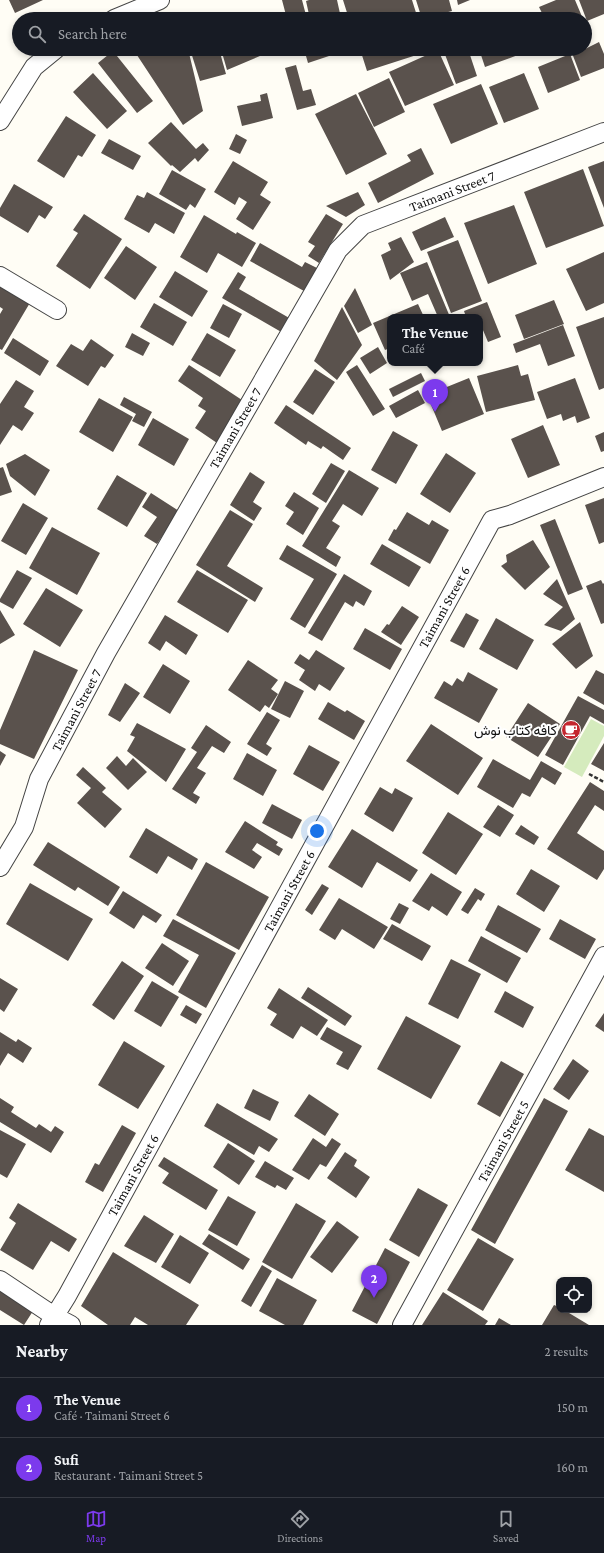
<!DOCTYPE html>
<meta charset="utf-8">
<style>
:root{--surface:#171b24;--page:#20242c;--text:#f1f3f6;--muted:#9ea1a6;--line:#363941;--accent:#7c3aed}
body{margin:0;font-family:"Crimson Pro",Vazirmatn,serif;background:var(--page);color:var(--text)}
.controls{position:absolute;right:12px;bottom:12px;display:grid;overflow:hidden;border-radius:8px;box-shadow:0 2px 6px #0003}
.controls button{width:36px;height:36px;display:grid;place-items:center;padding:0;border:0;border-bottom:1px solid var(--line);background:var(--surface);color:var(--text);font:20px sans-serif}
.you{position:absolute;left:317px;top:831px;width:14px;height:14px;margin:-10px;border:3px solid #fff;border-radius:50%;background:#1a73e8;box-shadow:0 0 0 6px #1a73e833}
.badge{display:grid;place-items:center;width:26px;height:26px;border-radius:50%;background:var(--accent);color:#fff;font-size:13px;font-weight:700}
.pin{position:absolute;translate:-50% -33px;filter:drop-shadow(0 1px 2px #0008)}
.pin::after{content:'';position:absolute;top:21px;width:14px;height:12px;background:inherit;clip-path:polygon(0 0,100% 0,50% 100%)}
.popup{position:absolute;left:387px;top:314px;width:96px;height:52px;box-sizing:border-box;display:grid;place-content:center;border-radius:8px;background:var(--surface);filter:drop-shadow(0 1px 3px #0005);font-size:13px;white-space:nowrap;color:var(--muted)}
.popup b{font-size:15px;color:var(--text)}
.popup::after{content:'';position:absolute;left:50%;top:100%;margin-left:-8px;border:8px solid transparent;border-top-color:var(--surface)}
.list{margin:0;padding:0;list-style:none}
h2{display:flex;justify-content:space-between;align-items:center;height:52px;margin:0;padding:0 16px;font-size:17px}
h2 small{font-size:13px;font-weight:400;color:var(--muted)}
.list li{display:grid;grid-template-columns:26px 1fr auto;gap:12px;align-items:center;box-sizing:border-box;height:60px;padding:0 16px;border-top:1px solid var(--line)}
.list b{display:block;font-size:15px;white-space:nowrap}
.list p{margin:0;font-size:13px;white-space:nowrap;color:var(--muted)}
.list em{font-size:13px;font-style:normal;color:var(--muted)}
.icon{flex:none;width:22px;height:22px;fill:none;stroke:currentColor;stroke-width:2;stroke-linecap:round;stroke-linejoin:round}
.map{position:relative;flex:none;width:604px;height:1325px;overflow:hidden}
.search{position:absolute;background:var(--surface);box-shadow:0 2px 6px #0003;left:12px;right:12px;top:12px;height:44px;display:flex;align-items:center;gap:10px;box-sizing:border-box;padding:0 14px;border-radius:22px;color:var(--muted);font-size:15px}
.sheet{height:172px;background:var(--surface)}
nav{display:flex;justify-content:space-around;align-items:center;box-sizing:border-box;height:56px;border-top:1px solid var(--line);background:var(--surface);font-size:11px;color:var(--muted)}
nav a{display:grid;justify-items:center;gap:2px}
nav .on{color:var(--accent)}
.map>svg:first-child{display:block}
.green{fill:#d5ebbd}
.building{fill:#5a524d}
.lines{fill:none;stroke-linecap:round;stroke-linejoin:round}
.minor-casing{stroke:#444;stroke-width:20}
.path{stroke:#333;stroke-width:2.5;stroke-dasharray:4 2;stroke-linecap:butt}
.minor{stroke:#fff;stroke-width:18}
.labels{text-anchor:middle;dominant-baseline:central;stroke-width:4;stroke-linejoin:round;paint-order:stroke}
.street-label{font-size:14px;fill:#111;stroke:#fff}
.poi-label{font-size:14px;fill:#111;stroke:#fff;text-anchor:end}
</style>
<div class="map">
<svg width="604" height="1325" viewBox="0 0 604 1325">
<rect width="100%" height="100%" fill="#fffdf5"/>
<path class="green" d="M591 719 604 726V736L582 777 564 767Z"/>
<path class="building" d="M9 0H43L15 13Z
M282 0H302L307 19H287Z
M309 0H337L341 18 310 19 306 1Z
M343 0H412L418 19H349Z
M416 0H449L452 11 422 19Z
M457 0H470L458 5Z
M556 0H575L583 19H545L539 7Z
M579 0H604V14L587 21Z
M263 15 264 19H255Z
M599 42 604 54V68L581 77 572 53 585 49Z
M133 49H188L203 111 183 125Z
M190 49H219L226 74 200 81Z
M221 49H274V50L227 70Z
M304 49H350L308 63Z
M360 49H428L429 51 367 71Z
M443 49H468L477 76 456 84Z
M479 49H516L518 55 485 67Z
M438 50 454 85 405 106 389 72Z
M113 51 153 101 137 113 98 63Z
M570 54 580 80 548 93 538 67Z
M296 65 303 91 311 89 316 105 297 110 285 68Z
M93 73 127 111 107 129 73 92Z
M524 73 539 109 504 123 489 87Z
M389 78 405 112 374 127 358 93Z
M481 84 498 124 451 144 433 104Z
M267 93 273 118 242 126 237 106 261 101 260 95Z
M356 94 387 154 346 175 315 114Z
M66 116 96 135 82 157 78 155 64 178 37 161Z
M171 122 196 149 203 143 209 150 198 162 195 158 180 172 172 165 171 166 148 143Z
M236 134 247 140 240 154 229 149Z
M109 139 141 156 133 170 101 153Z
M421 148 434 174 378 203 368 183 411 161 407 155Z
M233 161 268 182 260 195 271 202 253 230 236 219 247 202 239 197 235 205 214 192Z
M604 161V208L588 167Z
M583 169 604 226 546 248 524 192Z
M172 170 206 189 195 208 190 204 186 210 159 194Z
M14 184 53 207 45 219 39 215 28 233 0 216V208Z
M147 192 185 213 174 234 155 223 149 233 124 219 137 195 144 198Z
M358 192 365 205 346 217 326 206Z
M514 205 537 264 488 284 464 223Z
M84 214 122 239 90 289 56 266 78 233 73 230Z
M326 214 343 224 319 263 308 256 315 246 308 242Z
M204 215 236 234 237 232 256 243 242 267 218 253 207 273 180 257Z
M445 217 454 237 421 251 412 232Z
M401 237 414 262 390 280 381 255 391 250 388 243Z
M458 240 482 301 451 313 427 252Z
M260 243 302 267 305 262 317 268 304 291 250 261Z
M126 246 157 267 135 300 104 278Z
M604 252V303L586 311 566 269Z
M427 262 450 317H438L428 294 412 301 400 273Z
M175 271 208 291 192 317 159 297Z
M238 272 246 277 239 289 291 319 283 333 222 298Z
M0 282 31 301 2 350 0 349V314L3 309 0 307Z
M355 288 372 325 358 333 344 306Z
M554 300 564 324 524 339 515 315Z
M487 302 501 337 488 342 480 323V317H466L464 311Z
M154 303 187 322 173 346 140 327Z
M223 304 242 314 229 338 210 328Z
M418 304 424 317H390V348L385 350 373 323Z
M342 307 362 345 337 380 314 361Z
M604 317V388L599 390 576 327Z
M563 325 575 356 548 366 540 344 516 353 513 344Z
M132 333 150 343 143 356 125 347Z
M207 333 236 350 220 377 191 360Z
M13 338 49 361 40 376 4 353Z
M91 339 114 355 105 368 101 366 88 386 56 366 71 344 83 351Z
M378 347 387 363 370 374 360 358Z
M189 365 245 402 217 443 195 428 206 411 198 406 203 398 178 381Z
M357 365 385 409 373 416 346 372Z
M518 365 521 376 528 374 535 400 486 412 477 376Z
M315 369 335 382 313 415 293 402Z
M421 373 425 381 393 397 389 389Z
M469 378 484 414 442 431 427 395Z
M575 378 590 418 577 423 575 416 563 421 561 414 547 419 537 392Z
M16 380 34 391 24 407 34 413 22 431 13 425 0 445V404Z
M418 390 425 403 396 418 389 406Z
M124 397 152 412 144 427 132 421 136 414 120 405Z
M99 398 133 417 113 452 79 432Z
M286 405 351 448 343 460 323 446 321 449 308 441 306 445 274 423Z
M153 418 189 439 174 466 138 445Z
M543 425 560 465 528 478 511 439Z
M393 431 418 445 396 484 371 470Z
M604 432V451L601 452 595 436Z
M446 453 476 473 450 513 420 494Z
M25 454 50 470 35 496 10 476 6 464Z
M331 463 345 471 326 503 312 494Z
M3 467 12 492 0 496V468Z
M349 470 379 488 362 516 343 504 332 521 340 526 326 548 341 557 336 567 302 546Z
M250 472 265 482 253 502 262 508 254 521 230 505Z
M117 475 147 493 127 527 97 509Z
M294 492 319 508 303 535 286 524 294 512 285 506Z
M151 493 179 511 157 544 144 536 157 517 142 507Z
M604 498V542L599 544 585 505Z
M23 503 48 518 26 555 1 541Z
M230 510 253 524 227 566 263 588 255 602 196 565Z
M407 512 429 525 432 520 449 530 430 564 388 540 394 529 396 530Z
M555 519 583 589 568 595 540 525Z
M52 527 100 553 77 595 29 568Z
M533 540 550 567 525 590 501 566 507 562 506 555Z
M382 544 421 567 409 587 370 564Z
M287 545 337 574 305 628 290 619 314 579 279 559Z
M17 570 32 578 13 609 0 602V599Z
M197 570 248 600 228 633 177 602Z
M344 574 372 591 364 606 356 601 353 607 345 602 322 641 308 633Z
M557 579 575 619 561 631 544 625 563 607 543 594Z
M601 580 603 584 604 583V623L601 624 586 586Z
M46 588 83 610 60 647 23 624Z
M402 606 419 617 401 645 381 632 387 624 389 625Z
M0 610 15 635 0 644Z
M466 613 479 620 464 648 450 641Z
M165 615 198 635 186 655 166 641 160 651 148 643Z
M496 618 534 640 517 670 479 649Z
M580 622 593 656 576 669 552 644Z
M365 628 402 649 390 670 353 649Z
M34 650 78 670 34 759 0 744V730Z
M316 650 345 668 330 691 319 684 315 691 299 680 305 670 294 663 300 654 309 660Z
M248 660 278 680 271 689 278 694 269 708 265 705 260 712 228 690Z
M163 664 190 681 170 714 143 697Z
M596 670 604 674V705L583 693Z
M468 672 498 689 479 723 434 698 444 681 452 686 457 678 463 682Z
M285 681 304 691 290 718 271 709Z
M125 683 140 693 120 722 108 715Z
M578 696 604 710V724L590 716 563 765 545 755Z
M328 702 345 712 347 710 365 721 354 740 318 719Z
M528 703 560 724 538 757 506 737Z
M267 712 280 720 266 744 272 748 267 756 247 744Z
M137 723 186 749 166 782 127 751 135 737 130 735Z
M431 724 483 758 458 795 406 761Z
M206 725 231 742 224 753 212 746 197 768 206 773 193 793 200 797 196 804 172 789 197 752 191 748Z
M604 743V771L591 764Z
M309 745 340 762 323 791 293 774Z
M0 751 6 755 0 766Z
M247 753 277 770 263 796 233 779Z
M117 756 126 766 133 758 147 772 128 790 106 768Z
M493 759 530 780 541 761 562 773 555 785 542 777 530 797 522 793 513 808 477 787Z
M83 767 106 788 102 792 122 809 105 828 77 803 91 788 76 775Z
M590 782 604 791V811L595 805 577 833 604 851V869L597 880 547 849Z
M380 787 392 794 395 788 413 798 393 832 364 814Z
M272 804 302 820 292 839 262 823Z
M498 805 514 815 500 837 483 827Z
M448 812 483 834 456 875 422 853Z
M245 821 278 842 276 845 283 849 279 856 257 843 252 850 262 857 254 869 225 852Z
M521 825 539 837 534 845 515 834Z
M146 828 198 859 192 870 168 856 157 874 129 857Z
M352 829 418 870 410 882 377 862 362 888 328 867Z
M48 842 120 887 108 906 78 887 75 891 33 865Z
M206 862 269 897 239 950 176 915Z
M531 869 560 886 544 912 516 894Z
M431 873 462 892 447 916 432 906 429 911 412 901Z
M30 883 93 919 68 961 6 924Z
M322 884 329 888 312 915 305 910Z
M475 888 485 894 481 901 478 899 468 914 461 910Z
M123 891 162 915 156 923 143 915 134 929 109 913Z
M339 898 388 927 374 949 342 929 335 940 319 930Z
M399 903 409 908 400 924 390 919Z
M498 905 541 929 527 953 485 930Z
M173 919 236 953 206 1008 178 992 199 955 163 936Z
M560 919 596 939 585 959 549 939Z
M392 924 431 946 422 961 383 939Z
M481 936 521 958 507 983 468 961Z
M162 943 189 961 173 986 145 968Z
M451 959 481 974 458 1019 428 1004Z
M122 961 144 976 114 1020 92 1005Z
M0 978 18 989 4 1012 0 1009Z
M152 981 179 997 161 1027 134 1011Z
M308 987 352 1016 345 1026 301 998Z
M279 988 328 1020 317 1036 301 1026 293 1039 270 1025 277 1014 267 1008Z
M505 991 534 1007 523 1028 494 1012Z
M186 1005 202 1014 196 1024 180 1015Z
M604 1013V1032L595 1026Z
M406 1016 461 1046 431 1099 377 1069Z
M327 1027 362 1046 348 1070 336 1064 343 1052 320 1039Z
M0 1032 16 1042 18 1039 32 1048 23 1063 8 1053 0 1066Z
M124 1041 165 1066 138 1109 98 1085Z
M573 1059 589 1071 569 1100 553 1089Z
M501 1061 524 1074 500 1117 477 1104Z
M253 1089 279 1102 270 1121 244 1108Z
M309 1094 339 1114 325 1136 294 1116Z
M0 1098 14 1107 11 1112 36 1128 39 1124 51 1132 55 1126 64 1132 51 1153 0 1122Z
M544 1098 568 1111 495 1244 471 1230Z
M217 1103 278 1139 269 1152 259 1146 254 1155 204 1126Z
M122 1125 136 1133 103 1192 85 1182 95 1163 99 1165Z
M589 1128 604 1136V1192L565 1170Z
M0 1130 26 1144 7 1178 0 1174Z
M313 1138 326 1147 332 1138 341 1144 326 1167 320 1164 309 1180 292 1170Z
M228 1143 255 1161 239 1185 213 1167Z
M345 1152 357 1160 354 1166 370 1177 356 1198 327 1178Z
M164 1157 218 1190 206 1210 162 1183 169 1173 158 1166Z
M265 1161 294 1178 286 1190 277 1185 275 1188 255 1177Z
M418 1188 448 1205 419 1257 389 1240Z
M228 1196 256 1212 237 1246 208 1230Z
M18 1203 77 1239 69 1252 51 1241 33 1270 0 1250 16 1223 9 1218Z
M296 1203 326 1221 292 1279 262 1262Z
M144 1215 174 1234 156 1263 124 1246Z
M337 1221 359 1237 332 1273 310 1257Z
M209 1234 250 1259 243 1270 202 1244Z
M180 1235 209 1253 190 1284 161 1267Z
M478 1238 514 1259 483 1311 447 1290Z
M385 1248 410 1262 377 1324 352 1311Z
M113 1252 199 1305 186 1325H148L135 1317 130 1325H108L81 1306Z
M262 1265 272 1271 251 1307 241 1301Z
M277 1278 317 1300 303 1325H285L259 1311Z
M0 1290 33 1311 24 1325 0 1310Z
M443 1292 488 1321 485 1325H422Z
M554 1305 559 1307V1310H564L589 1325H542Z
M499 1318 511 1325H495Z"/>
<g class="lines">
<g class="minor-casing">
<path id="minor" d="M114 19 160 0
M0 121 34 67 56 49
M0 276 57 310
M0 867 24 827 39 779 106 653 338 250 363 225 604 132
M0 1280 54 1316 71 1325
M49 1325 67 1296 492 520 510 515 604 477
M402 1325 604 956"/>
</g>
<path class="path" d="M589 774 604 782"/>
<use href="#minor" class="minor"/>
</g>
<defs>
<g id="cafe-disc" transform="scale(1)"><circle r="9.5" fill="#c4262e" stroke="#fff"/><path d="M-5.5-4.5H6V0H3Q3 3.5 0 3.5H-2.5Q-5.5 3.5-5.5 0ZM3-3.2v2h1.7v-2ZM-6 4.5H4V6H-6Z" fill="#fff"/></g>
</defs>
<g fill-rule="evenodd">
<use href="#cafe-disc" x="571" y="730"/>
</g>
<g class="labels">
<g class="street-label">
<text transform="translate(452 191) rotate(-21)">Taimani Street 7</text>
<text transform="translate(235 428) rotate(-60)">Taimani Street 7</text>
<text transform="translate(444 607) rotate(-61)">Taimani Street 6</text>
<text transform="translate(76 710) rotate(-62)">Taimani Street 7</text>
<text transform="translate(289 891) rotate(-61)">Taimani Street 6</text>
<text transform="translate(503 1141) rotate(-61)">Taimani Street 5</text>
<text transform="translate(133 1175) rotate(-61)">Taimani Street 6</text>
</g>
<g class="poi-label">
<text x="557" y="730">کافه کتاب نوش</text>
</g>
</g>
</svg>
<div class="controls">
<button><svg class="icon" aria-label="locate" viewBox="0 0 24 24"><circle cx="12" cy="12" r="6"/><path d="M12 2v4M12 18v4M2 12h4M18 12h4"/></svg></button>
</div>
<div class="you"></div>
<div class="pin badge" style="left:435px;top:412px">1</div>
<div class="popup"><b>The Venue</b>Café</div>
<div class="pin badge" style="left:374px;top:1298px">2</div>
<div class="search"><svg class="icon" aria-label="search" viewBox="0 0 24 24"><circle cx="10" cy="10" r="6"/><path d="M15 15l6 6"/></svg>Search here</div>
</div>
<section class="sheet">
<h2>Nearby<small>2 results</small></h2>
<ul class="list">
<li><span class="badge">1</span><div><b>The Venue</b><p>Café · Taimani Street 6</p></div><em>150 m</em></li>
<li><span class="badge">2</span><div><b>Sufi</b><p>Restaurant · Taimani Street 5</p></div><em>160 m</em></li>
</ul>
</section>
<nav>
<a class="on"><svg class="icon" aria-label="map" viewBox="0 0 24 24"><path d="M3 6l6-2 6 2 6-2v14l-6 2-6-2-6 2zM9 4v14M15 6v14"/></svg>Map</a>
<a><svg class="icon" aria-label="directions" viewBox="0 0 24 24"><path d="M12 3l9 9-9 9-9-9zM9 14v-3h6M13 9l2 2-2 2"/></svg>Directions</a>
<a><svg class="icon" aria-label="saved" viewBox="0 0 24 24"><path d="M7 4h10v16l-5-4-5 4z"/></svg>Saved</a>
</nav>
